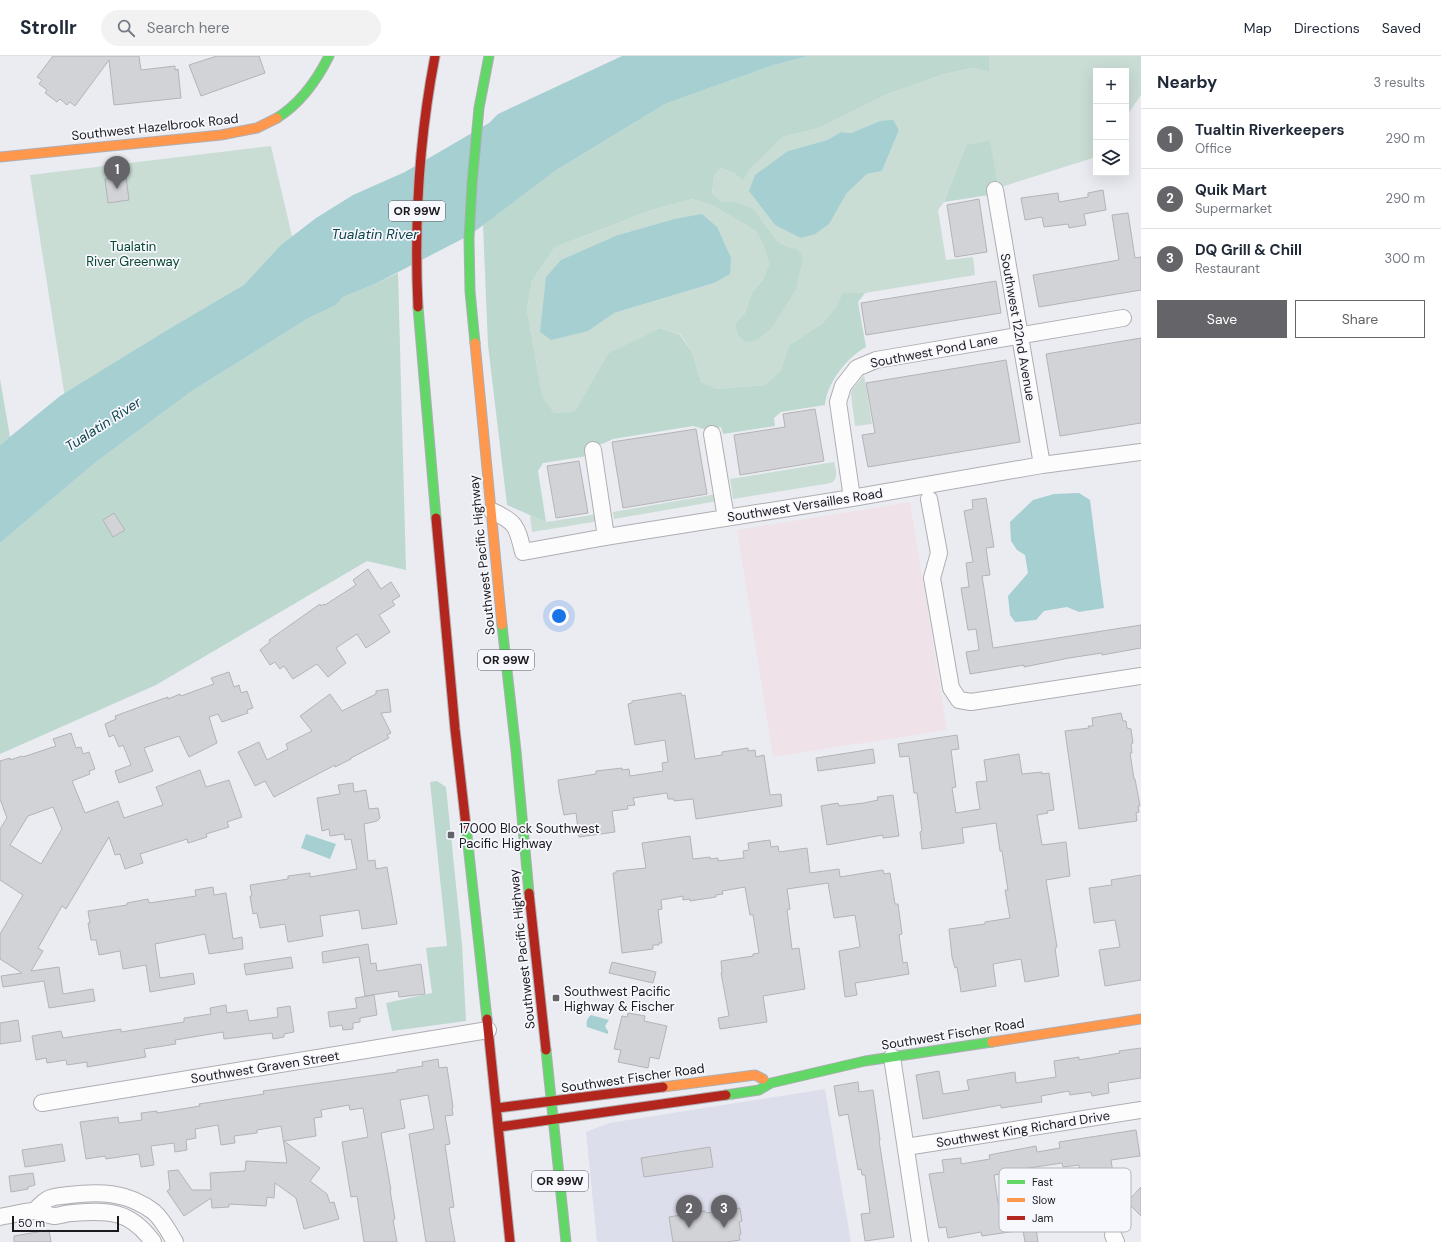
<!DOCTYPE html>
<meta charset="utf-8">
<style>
:root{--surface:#fff;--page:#f2f2f3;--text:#1f2937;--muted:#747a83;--line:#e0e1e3;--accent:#646469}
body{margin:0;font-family:"DM Sans",sans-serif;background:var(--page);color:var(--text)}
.controls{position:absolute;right:12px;top:12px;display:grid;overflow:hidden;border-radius:0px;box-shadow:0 4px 16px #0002}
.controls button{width:36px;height:36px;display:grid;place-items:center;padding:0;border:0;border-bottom:1px solid var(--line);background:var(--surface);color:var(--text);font:20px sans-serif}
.scale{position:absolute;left:12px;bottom:10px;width:107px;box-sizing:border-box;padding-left:4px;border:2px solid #1b1b1f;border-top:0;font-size:11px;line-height:14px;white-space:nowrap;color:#1b1b1f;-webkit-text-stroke:3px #f7f7fe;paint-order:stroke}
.you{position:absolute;left:559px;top:560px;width:14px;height:14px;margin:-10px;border:3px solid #fff;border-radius:50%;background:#1a73e8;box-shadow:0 0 0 6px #1a73e833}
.badge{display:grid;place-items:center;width:26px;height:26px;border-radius:50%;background:var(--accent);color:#fff;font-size:13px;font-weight:700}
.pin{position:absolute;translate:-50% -33px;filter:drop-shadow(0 1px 2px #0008)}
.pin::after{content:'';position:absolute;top:21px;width:14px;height:12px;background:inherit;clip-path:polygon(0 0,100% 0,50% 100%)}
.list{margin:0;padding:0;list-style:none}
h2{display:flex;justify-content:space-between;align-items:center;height:52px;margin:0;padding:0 16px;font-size:17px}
h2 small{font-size:13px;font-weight:400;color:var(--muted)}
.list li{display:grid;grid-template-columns:26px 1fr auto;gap:12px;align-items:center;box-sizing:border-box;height:60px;padding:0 16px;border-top:1px solid var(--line)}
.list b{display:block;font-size:15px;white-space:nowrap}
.list p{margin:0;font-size:13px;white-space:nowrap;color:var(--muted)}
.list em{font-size:13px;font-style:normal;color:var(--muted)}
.actions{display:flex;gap:8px;padding:12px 16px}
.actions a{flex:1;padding:9px 0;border:1px solid var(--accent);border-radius:0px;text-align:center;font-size:14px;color:var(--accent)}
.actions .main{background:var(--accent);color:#fff}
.icon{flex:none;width:22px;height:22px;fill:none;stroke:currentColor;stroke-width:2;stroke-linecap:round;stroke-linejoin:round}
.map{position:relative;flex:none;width:1141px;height:1186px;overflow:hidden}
header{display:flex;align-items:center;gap:24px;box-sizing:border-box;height:56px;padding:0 20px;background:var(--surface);border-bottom:1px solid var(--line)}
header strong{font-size:19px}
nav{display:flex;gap:22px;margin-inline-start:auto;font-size:14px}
.search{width:280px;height:36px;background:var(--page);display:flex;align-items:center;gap:10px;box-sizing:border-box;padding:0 14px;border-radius:22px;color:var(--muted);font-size:15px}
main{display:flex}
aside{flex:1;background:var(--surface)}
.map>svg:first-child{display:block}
.built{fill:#dddeeb}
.industrial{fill:#efe2e9}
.green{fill:#c9ddd5;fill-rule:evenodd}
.forest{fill:#bdd8ce}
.water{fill:#a6cfd2}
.building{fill:#d2d3d7;stroke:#b3b3b8;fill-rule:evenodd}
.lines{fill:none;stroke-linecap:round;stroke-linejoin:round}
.street-casing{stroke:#aeaeb3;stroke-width:18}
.fast-casing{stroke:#aeaeb3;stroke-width:11}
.slow-casing{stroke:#aeaeb3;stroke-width:11}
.jam-casing{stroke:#aeaeb3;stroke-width:11}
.street{stroke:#fcfcfd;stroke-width:16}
.fast{stroke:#63d668;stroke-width:9}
.slow{stroke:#ff974d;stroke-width:9}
.jam{stroke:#b3261e;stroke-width:9}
.poi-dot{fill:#646469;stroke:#f7f7fe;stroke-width:1.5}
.labels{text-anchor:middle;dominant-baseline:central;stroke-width:3.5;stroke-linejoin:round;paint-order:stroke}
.shield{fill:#f7f7fe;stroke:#5d5d62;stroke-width:1}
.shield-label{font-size:12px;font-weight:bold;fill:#1b1b1f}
.street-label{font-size:13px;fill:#1b1b1f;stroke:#f7f7fe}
.park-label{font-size:13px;fill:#074730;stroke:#f7f7fe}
.poi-label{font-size:13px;fill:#1b1b1f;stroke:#f7f7fe;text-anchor:start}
.water-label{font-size:14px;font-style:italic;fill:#0f4648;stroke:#f7f7fe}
.key{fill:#f7f7fe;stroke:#b5b5bb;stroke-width:1}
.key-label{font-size:11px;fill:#1b1b1f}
</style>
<header>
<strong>Strollr</strong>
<div class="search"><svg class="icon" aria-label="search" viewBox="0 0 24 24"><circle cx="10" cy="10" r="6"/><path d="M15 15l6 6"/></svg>Search here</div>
<nav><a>Map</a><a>Directions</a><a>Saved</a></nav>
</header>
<main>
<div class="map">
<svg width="1141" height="1186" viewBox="0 0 1141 1186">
<rect width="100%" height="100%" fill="#ebecf2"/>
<path class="built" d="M825 1033 851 1186H597L586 1076 609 1067Z"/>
<path class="industrial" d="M910 446 947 674 773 701 737 474Z"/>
<path class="green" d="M989 0H1141V39L1126 61V15H1096V101L998 132 966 89 944 146 938 154 946 204 973 201 975 219 865 237H844L836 251 823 267 790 290 781 314 765 329 717 333 701 326 692 296 681 279 660 272 608 297 575 355 554 357 542 339 527 254 532 225 555 191 652 154 692 143 712 149 756 175 764 191 769 208 763 224 752 236 745 257 735 267 737 279 745 286 787 191 777 185 753 152 737 146H723L712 138 714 120 721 112 734 117 743 125 750 113 783 81 819 72 888 38 944 18 973 12 989 14ZM880 65 899 74 882 115 867 118 846 138 788 95 827 84 841 76 851 77ZM702 159 714 227 614 257 618 179 674 163Z
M271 90 299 210 65 342 30 119Z
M864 319 872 368 855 370 851 338 852 334Z
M834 406C836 414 839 422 831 427L733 443 730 423Z
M717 438 718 445 614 463 613 456Z
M598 458 599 465 532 476 530 459 546 466Z"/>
<path class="forest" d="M809 0H989V15L973 12 944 18 888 38 819 72 783 81 750 113 743 125 734 117 721 112 714 120 712 138 723 146H737L753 152 777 185 787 191 797 193 803 201 796 233 771 273 755 285 745 286 737 279 735 267 745 257 752 236 763 224 769 208 764 191 756 175 712 149 692 143 652 154 555 191 532 225 527 254 542 339 554 357 575 355 608 297 660 272 680 279 692 296 701 326 717 333 765 329 781 314 789 290 823 267 836 251 843 237H865L858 246 866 291C847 301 827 327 825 349L781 356 774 362 775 370 723 378 721 371 707 374 693 370 613 383 602 388 587 390 588 400 543 407 538 415 546 466 507 449 488 289 483 169 555 115 665 48 774 9Z
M990 85 998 132 989 139 944 146 966 89Z
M398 217 406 514 367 505 156 629 0 698V487L96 406 192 335 307 263 336 249 343 241 375 228Z
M0 323 10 381 0 389Z
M437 725 446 731 462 888 466 965 392 975 386 947 432 937 426 892 447 890 430 726Z"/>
<path class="water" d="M622 0H809L774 9 665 48 555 115 470 179 375 228 343 241 336 249 307 263 192 335 96 406 0 487V389L60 340 169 273 244 229 281 189 316 162 353 139 405 116 489 67 498 58Z
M893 64 899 74 882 115 867 118 846 138 829 168 815 178 801 182 775 169 749 135 755 119 788 95 827 84 841 76 851 77 880 65Z
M702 158 717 171 731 202 730 218 714 227 614 257 588 275 551 284 540 276 546 221 561 204 618 179 674 163Z
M1079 437 1090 444 1104 552 1079 556 1067 551 1044 555 1036 564 1015 566 1010 559 1008 540 1028 517 1025 499 1017 494 1011 485 1010 466 1033 444 1054 438Z
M306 778 336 788 330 803 301 792Z
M591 959 609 964 605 970 607 974H608V978L587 971C586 966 587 962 591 959Z"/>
<path class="building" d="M53 0H139L141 14 175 10V14L178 13 181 42 114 49 109 4 75 50 70 46 67 49 60 43 57 46 45 37 47 34 39 28 42 24 37 21Z
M217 0H259L265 17 201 40 189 9Z
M126 121 129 144 108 147 105 123Z
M1103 134 1106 154 1084 158 1086 169 1069 172 1068 168 1044 171 1042 161 1025 164 1021 142 1058 137 1059 146 1088 141V137Z
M979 143 987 196 955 201 947 149Z
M1128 157 1135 202 1141 201V234L1039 251 1033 219 1119 204 1112 159Z
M996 225 1001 257 866 279 861 247Z
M1141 282V367L1060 380 1046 298Z
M1006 304 1020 386 868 411 862 379 875 377 866 327Z
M815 353 824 405 740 419 734 379 785 371 783 358Z
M696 373 707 438 623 452 612 386Z
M579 405 588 457 556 462 547 410Z
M986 442 994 491 986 492 990 519 982 520 993 592 1141 569V592L1102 599V597L1069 602 1024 611V609L970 618 966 596 979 594 976 573 968 574 961 532 969 531 966 507 973 506 964 455 973 453 972 444Z
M114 457 125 474 113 481 103 464Z
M368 513 381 533 391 526 400 540 392 545 395 549 379 559 390 576 366 592 357 578 336 592 346 607 328 621 317 608 293 623 284 610 280 613 275 606 270 609 260 594 270 586 269 584 320 548 321 550 324 548 325 549 356 529 353 524Z
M229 616 234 631 239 629 241 637 247 635 253 652 247 654 248 657 222 666 218 658 209 661 217 687 189 701 179 680 144 692 153 715 119 727 115 715 131 709 123 689 119 691 114 679 109 681 105 668 116 663 115 660 148 648 168 641V643L180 638 181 640 214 628 211 622Z
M388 633 391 656 381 657 391 677 387 679 389 682 351 702V703L335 711V709L274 741 265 725 255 730 238 696 259 686 267 704 288 693 286 688 312 675 300 660 330 638 342 655 376 638V635Z
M681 637 682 640 685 639 695 703 722 699V696L748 692V695L755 694 756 701 764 699 770 739 781 738 782 750 696 763 693 743 674 745V743H668L667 737 633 742 635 749 627 750 628 753 612 755 615 776 579 781 576 757 564 759 559 733 558 724 596 718V715L622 712V714L629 713 630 720 663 715 662 707 668 706 665 684 635 689 628 648 632 647V645Z
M1121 657 1123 665H1126L1127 672 1131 673 1133 687 1131 688 1132 697H1130L1134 723H1135L1140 750H1138L1139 756 1136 757 1137 765 1079 773 1065 675 1089 672 1088 670H1093L1092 662Z
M71 677 76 692 81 691 83 698 89 696 95 713 89 715 90 718 72 725 85 757 118 745 124 762 163 749 156 731 200 714 206 731 229 724 242 761 227 766 229 771 206 778 207 781 188 787 187 783 140 798 143 807 125 813 120 798 115 799 109 781 66 853 62 850 38 892 43 895 31 915 59 911 63 938 93 933 95 945 49 952 44 925 3 931 1 920 22 917 0 903V878L23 839 0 824V773L7 762 0 743V705L10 702V704L22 700 23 701 56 690 53 683ZM53 751 62 773 41 808 10 789 28 760Z
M957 679 959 693 951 694 956 731 952 732 956 757 980 753 976 726 987 725 984 704 1019 698 1022 718 1042 716V718L1049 717 1054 754 1047 755 1048 757 1037 759 1042 789 1066 786 1070 820 1046 824 1057 891 1055 892 1059 920 1025 926 1021 903 993 908 996 930 961 936 957 911 955 912 952 901 949 873 985 868V866L1010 862 1005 834H1008L1002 795H1000L996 767 962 772 964 787 922 793 920 776 922 775 917 737H914L909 700 900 701 898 688Z
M873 693 875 707 818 715 816 702Z
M353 727 354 736 366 734 369 753 378 752 380 762 377 765 364 768 368 805 375 804 376 813 387 811 397 868 362 873 359 854 320 860 323 880 288 886 285 868 260 872 257 857 253 858 250 840H252L250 829 288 823V820L310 817V821L357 813 351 783 345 784 344 778 330 780 329 773 322 775 317 742 340 738 338 729Z
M893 739 899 780 883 782V779L827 789 821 750 838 747 839 750 864 747 878 744 877 741Z
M690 780 693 803 710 801V803L718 802V805L744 802 743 795 749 794 748 787 770 784 771 791 778 790 779 796 807 792 810 817 839 813 840 821 883 814 884 818 890 817 895 848H898L902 878 899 879 903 907 907 906 909 918 855 927 857 939 845 941 839 895 860 891 855 859 834 862 828 827 787 833 790 853 787 854 792 893 799 892 805 933 763 940 767 966 720 973 718 962 729 960 721 917H722L721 905 753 900V898L759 897 753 859H750L745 831 722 835 723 838 716 839V841L690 845V843L683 844V840L661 844 662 853 658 854 662 887H659V889H653V893L622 897 613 817H616V815L646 812 642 787Z
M1141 819V924L1105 930 1099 894 1120 891 1115 864 1094 867 1089 832 1112 829 1111 824Z
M213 831 214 839 226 837 233 883 242 881 243 893 209 898 205 878 155 888 160 922 193 917 195 928 150 936 146 909 123 913 120 895 99 899 96 884H91L88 867H90L88 855 127 849V847L148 843 149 847 196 840 195 834Z
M368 888 371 908 376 907 377 915 421 908 425 938 399 941 398 935 365 940 359 901 323 907 322 896Z
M291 901 293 912 246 919 244 908Z
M612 906 656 916 653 927 609 917Z
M374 939 377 959 360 962V966L353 967V973L343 974 342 969 330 971 328 956 357 952 355 942Z
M226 949 227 957 247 954 249 965 278 961 277 952 290 950 294 976 284 978V981L273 983 272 977 224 983 223 976 175 984 176 988 144 993 146 1001 87 1011V1006L67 1009 66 1004 47 1007 46 1002 36 1004 32 980 61 975 63 982 121 973V976L184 966V962L211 958 210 952Z
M628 957 645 960 644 965 667 970 659 1003 650 1001 648 1012 618 1006 621 994 614 993 622 960 627 961Z
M18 964 21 985 0 988V967Z
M1141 992V1022L1108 1027 1109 1037 1092 1040 1091 1036 1070 1039 1069 1035 1041 1040 1042 1046 1001 1052V1049L923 1063 916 1019 939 1015 943 1038 969 1034 967 1024 1015 1016 1016 1027 1056 1021 1054 1005 1079 1001V1004L1120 997 1119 995Z
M438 1003 439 1012 447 1011 453 1051 452 1052 453 1059 445 1060 450 1088 445 1089 454 1151 449 1152 455 1186H426L409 1078 434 1073 428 1039 400 1044 405 1072 381 1077 391 1134H390L395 1163 393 1164 397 1186H364L357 1140 351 1141 342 1086 368 1081 363 1052 350 1054 349 1049 321 1054 322 1061 314 1062 316 1080 284 1085 320 1112 310 1125 327 1138 330 1147 334 1146 339 1163 304 1173 296 1142 275 1127 274 1142 267 1141 266 1150 229 1148V1151L212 1152 211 1142 184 1160 167 1135 170 1133 168 1115 178 1114 192 1134H211L210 1117 245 1115 246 1105 287 1107 281 1070 257 1074V1077L234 1080 235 1087 221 1089 218 1069 195 1073 196 1082 186 1084 187 1094 175 1096 174 1087 151 1090 154 1109 141 1111 139 1098 106 1103 105 1100 86 1103 80 1066 118 1061 119 1067 142 1064 141 1057 157 1055V1057L200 1050 199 1048 264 1038 263 1035 397 1016V1014L423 1010 422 1006Z
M858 1026 859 1036 873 1034 880 1084H879L894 1181 865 1185 861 1158 870 1157 865 1119H862L861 1113 858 1114 848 1058 839 1060 834 1030Z
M1136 1074 1140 1100 1111 1104 1115 1131 1104 1133 1105 1143 1088 1145 1089 1146 1080 1173 1046 1161 1056 1134 1084 1144 1079 1109 1063 1111 1062 1107 1009 1115V1117L994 1119 998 1147 1032 1142 1038 1186H1025L1023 1174 982 1180 981 1176 948 1182 946 1171 939 1172 929 1118 944 1116 942 1104 961 1102V1108L990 1103 989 1099 1036 1090 1037 1096 1060 1092 1059 1086Z
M62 1088 65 1105 25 1111 22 1094Z
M710 1091 713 1111 644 1121 641 1102Z
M33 1117 35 1129 28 1131V1133L11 1136 9 1120Z
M1141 1131V1160L1127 1146Z
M740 1152 742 1165 739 1166 741 1178 739 1179 740 1184 726 1186H673L669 1161 705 1155 706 1157Z
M49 1174 51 1186H14V1180Z"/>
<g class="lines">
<g class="street-casing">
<path id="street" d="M995 134 1042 409
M712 378 726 462
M593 394 606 481
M852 442 838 346 843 330 857 312 876 304 1123 262
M929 443 939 497 932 522 951 632 959 644 971 646 1141 620
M492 455C516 466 517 470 523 496L606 481 852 442 1042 409 1141 396
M892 1001 920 1186
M42 1047 488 974
M906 1091 1141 1054
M34 1155C39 1151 45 1143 51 1142 56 1140 63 1140 69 1139 100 1135 128 1136 154 1156 163 1164 169 1176 175 1186
M0 1161C11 1159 22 1156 33 1155 40 1155 47 1159 54 1160 60 1160 66 1157 72 1157 108 1154 130 1154 153 1186
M1113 1179 1116 1186"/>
</g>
<g class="fast-casing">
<path id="fast" d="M277 62C301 47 317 24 329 0
M418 251 436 462
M475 287 470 235 469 183 472 128 479 52 489 0
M502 569 516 695 529 837
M466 770 487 963
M546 994 566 1186
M726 1039 759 1034 771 1027 865 1005 992 986"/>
</g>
<g class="slow-casing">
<path id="slow" d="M0 101 221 79 257 72 277 62
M475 287 502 569
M992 986 1141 963
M663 1031 755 1019 763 1023"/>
</g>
<g class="jam-casing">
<path id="jam" d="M418 251C414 166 419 83 435 0
M436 462 455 673 466 770
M529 837 546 994
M487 963 510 1186
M497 1052 663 1031
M499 1071 726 1039"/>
</g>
<use href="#street" class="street"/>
<use href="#fast" class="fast"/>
<use href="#slow" class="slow"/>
<use href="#jam" class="jam"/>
</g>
<g class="poi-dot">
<rect x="447" y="775" width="8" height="8" rx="2"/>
<rect x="552" y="938" width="8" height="8" rx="2"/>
</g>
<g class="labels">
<g class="shield">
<rect x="389" y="145" width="56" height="20" rx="3"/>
<rect x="478" y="594" width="56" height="20" rx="3"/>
<rect x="532" y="1115" width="56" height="20" rx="3"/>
</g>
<g class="shield-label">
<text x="417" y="155">OR 99W</text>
<text x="506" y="604">OR 99W</text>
<text x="560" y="1125">OR 99W</text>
</g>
<g class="street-label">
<text transform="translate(155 71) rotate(-6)">Southwest Hazelbrook Road</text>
<text transform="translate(1018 271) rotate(80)">Southwest 122nd Avenue</text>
<text transform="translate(934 295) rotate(-11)">Southwest Pond Lane</text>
<text transform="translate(805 449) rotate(-9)">Southwest Versailles Road</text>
<text transform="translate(482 499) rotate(-96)">Southwest Pacific Highway</text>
<text transform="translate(522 893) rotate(-96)">Southwest Pacific Highway</text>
<text transform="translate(953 978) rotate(-9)">Southwest Fischer Road</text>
<text transform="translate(265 1011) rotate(-9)">Southwest Graven Street</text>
<text transform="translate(633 1022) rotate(-8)">Southwest Fischer Road</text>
<text transform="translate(1023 1073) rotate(-9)">Southwest King Richard Drive</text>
</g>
<g class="park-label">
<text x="133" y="190">Tualatin<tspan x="133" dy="15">River Greenway</tspan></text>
</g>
<g class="poi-label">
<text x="459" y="772">17000 Block Southwest<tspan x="459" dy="15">Pacific Highway</tspan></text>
<text x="564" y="935">Southwest Pacific<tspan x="564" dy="15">Highway &amp; Fischer</tspan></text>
</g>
<g class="water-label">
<text x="375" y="178">Tualatin River</text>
<text transform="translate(103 368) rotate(-33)">Tualatin River</text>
</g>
</g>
<rect x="999" y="1112" width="132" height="64" rx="6" class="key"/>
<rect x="1007" y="1124" width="18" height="4" fill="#63d668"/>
<rect x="1007" y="1142" width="18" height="4" fill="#ff974d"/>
<rect x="1007" y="1160" width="18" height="4" fill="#b3261e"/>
<g class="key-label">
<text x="1032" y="1130">Fast</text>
<text x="1032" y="1148">Slow</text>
<text x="1032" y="1166">Jam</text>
</g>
</svg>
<div class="controls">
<button>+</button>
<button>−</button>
<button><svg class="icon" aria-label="layers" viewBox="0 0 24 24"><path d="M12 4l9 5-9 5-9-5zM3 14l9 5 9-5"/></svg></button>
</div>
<div class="scale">50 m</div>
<div class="you"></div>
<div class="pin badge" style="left:117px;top:133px">1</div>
<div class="pin badge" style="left:689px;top:1172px">2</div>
<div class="pin badge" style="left:724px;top:1172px">3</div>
</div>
<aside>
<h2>Nearby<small>3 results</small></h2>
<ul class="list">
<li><span class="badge">1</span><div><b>Tualtin Riverkeepers</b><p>Office</p></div><em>290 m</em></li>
<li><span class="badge">2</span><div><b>Quik Mart</b><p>Supermarket</p></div><em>290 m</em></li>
<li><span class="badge">3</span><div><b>DQ Grill &amp; Chill</b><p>Restaurant</p></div><em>300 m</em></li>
</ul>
<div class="actions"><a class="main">Save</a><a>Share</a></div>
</aside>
</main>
